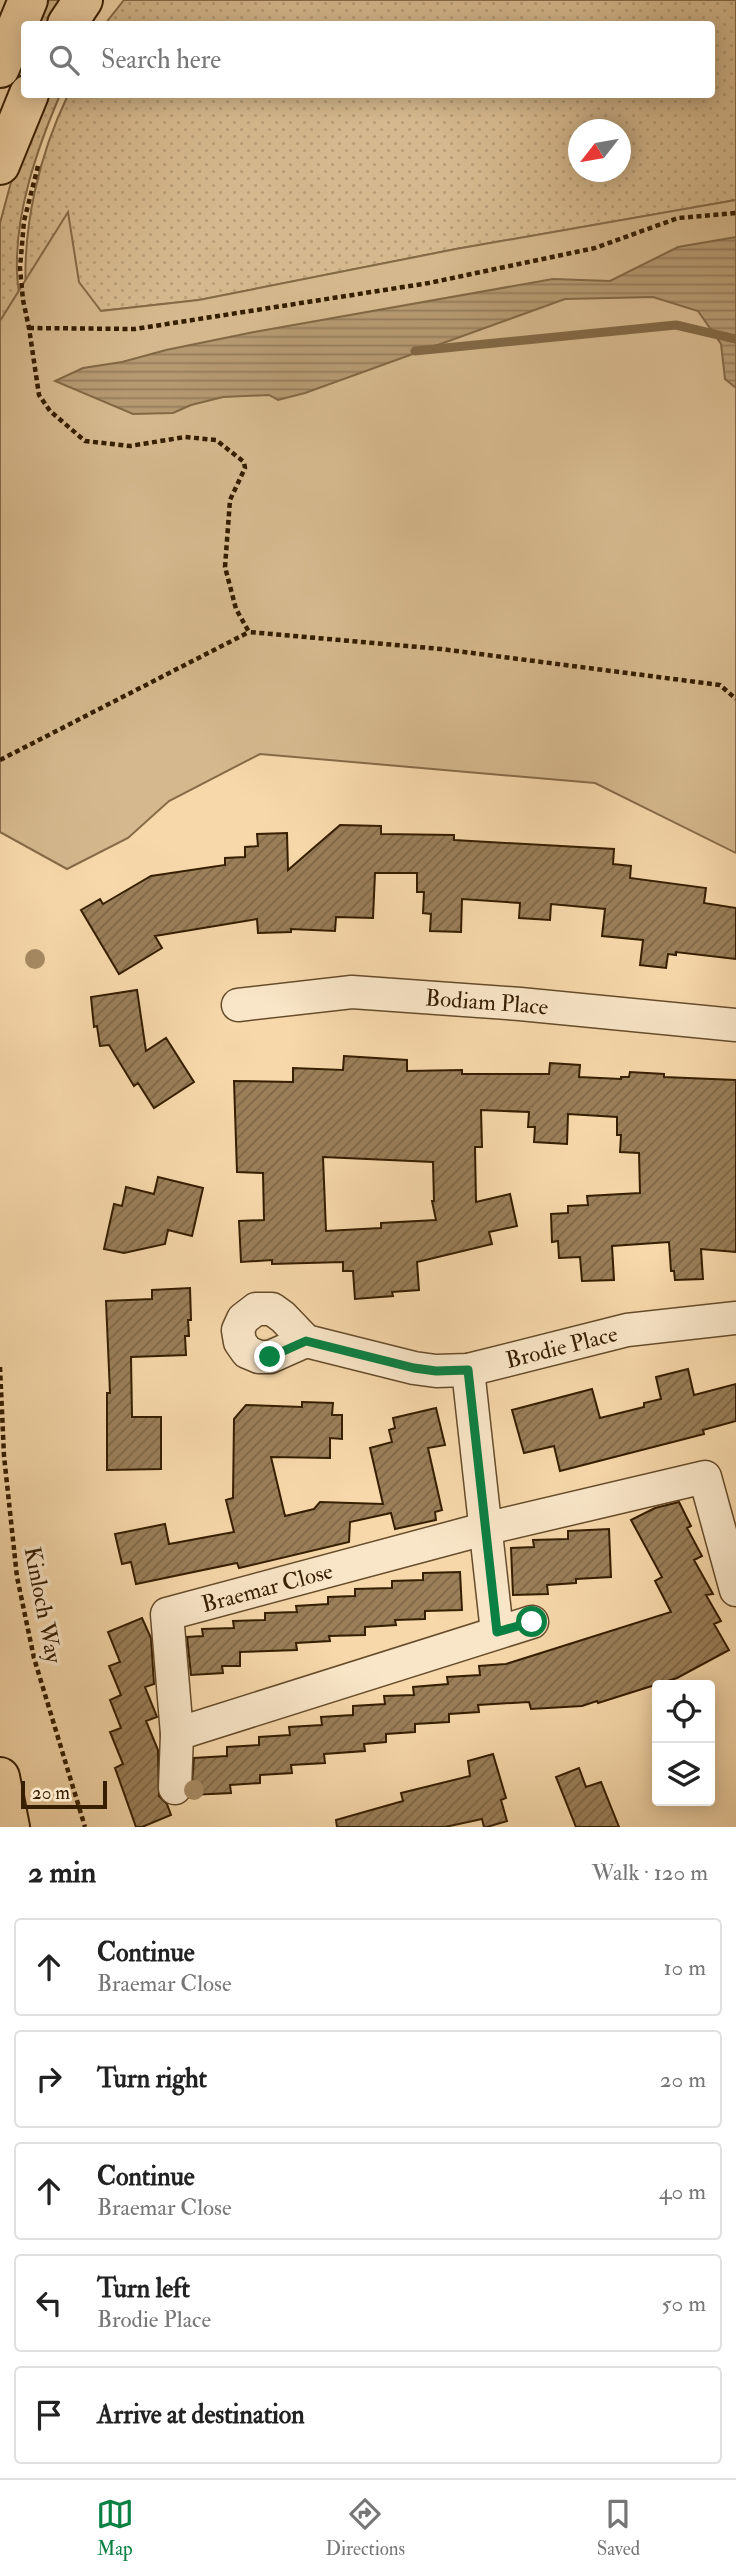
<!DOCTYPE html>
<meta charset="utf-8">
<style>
:root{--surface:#fff;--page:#f2f2f2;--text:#222;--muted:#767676;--line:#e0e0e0;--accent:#0b8043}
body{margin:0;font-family:"IM FELL Double Pica",serif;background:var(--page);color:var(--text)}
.controls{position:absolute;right:21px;bottom:21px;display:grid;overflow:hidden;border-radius:7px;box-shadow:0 4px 18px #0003}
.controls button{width:63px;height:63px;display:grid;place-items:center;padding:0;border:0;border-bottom:2px solid var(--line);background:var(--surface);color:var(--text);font:35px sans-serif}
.compass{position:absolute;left:568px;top:119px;width:63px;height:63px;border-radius:50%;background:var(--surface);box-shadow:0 4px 18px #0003;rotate:239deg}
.scale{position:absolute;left:21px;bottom:18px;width:86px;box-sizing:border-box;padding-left:7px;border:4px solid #361e01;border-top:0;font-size:19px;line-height:24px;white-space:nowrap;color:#361e01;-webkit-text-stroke:5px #f9e6c8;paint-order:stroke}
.stop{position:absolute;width:21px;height:21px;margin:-16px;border:5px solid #0b8043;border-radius:50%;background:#fff}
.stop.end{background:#0b8043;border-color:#fff;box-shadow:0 2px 7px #0008}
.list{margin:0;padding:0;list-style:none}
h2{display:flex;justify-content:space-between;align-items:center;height:91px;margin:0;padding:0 28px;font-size:30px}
h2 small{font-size:23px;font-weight:400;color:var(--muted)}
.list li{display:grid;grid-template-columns:46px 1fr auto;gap:21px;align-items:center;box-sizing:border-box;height:98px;margin:0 14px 14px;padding:0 14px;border:2px solid var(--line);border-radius:7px}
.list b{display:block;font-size:26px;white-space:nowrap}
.list p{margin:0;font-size:23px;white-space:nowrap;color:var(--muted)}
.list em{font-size:23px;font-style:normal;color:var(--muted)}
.icon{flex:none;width:38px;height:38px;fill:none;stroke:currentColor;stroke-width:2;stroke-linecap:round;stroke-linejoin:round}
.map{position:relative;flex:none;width:736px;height:1827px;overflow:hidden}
.search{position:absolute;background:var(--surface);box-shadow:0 4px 18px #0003;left:21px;right:21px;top:21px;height:77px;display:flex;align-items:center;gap:18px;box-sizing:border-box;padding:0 24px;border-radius:7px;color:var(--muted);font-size:26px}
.sheet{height:651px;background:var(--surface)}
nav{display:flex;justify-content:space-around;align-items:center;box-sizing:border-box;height:98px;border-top:2px solid var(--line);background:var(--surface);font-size:19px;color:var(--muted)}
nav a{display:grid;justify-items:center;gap:4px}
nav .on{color:var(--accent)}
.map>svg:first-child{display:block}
.grass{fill:url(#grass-dots);stroke:#866b47;stroke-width:2;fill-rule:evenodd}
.park{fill:#d5b88d;stroke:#866b47;stroke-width:2}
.water{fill:url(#water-rules);stroke:#826844;stroke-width:2}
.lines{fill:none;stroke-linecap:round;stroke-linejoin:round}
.stream{stroke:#826844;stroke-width:9}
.building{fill:url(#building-hatch);stroke:#361e01;stroke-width:2;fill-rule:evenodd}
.minor-casing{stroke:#664c2b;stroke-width:35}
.highway-casing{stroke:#361e01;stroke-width:42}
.path{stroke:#361e01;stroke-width:4.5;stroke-dasharray:5 3.5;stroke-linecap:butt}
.minor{stroke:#f9e6c8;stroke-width:32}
.highway{stroke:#f6d8aa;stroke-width:38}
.tree{fill:#a78b64}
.route{stroke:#0b8043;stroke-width:9}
.labels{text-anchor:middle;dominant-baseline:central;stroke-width:7;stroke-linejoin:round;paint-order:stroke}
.street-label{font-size:23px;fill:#361e01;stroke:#f9e6c8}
</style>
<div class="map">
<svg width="736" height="1827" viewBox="0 0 736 1827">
<defs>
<pattern id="grass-dots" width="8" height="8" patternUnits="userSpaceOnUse" patternTransform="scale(1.75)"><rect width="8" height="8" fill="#d5b88d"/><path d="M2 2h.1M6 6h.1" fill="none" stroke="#b79e78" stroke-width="1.8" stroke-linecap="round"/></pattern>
<pattern id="water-rules" width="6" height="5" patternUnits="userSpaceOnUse" patternTransform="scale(1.75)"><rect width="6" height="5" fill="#b59971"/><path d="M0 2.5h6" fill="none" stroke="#947c5a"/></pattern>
<pattern id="building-hatch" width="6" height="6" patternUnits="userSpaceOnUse" patternTransform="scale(1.75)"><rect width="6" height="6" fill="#9a7f59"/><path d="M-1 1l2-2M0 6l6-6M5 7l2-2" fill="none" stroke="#7e6747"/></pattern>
</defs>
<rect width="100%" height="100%" fill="#f6d8aa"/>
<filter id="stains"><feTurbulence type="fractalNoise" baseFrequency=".00286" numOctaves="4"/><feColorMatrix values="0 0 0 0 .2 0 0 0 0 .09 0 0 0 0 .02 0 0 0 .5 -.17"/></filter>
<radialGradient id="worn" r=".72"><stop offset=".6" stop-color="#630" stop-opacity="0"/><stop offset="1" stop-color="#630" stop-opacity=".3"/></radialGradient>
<path class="grass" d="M49 0H67L52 24H39Z
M124 0H736V200L456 249 199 300 101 311 100 321 26 295C22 227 39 155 68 95L712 94V24H105ZM578 130H620V172H578Z
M44 95H60C37 149 15 212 17 272 18 297 24 323 28 347H0V223L18 156Z"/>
<path class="park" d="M736 200V853L595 783 260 754 169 801 128 838 67 869 0 832V321L68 212 79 282 101 311 199 300 456 249Z"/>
<path class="water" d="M736 237V388L725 379 721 344 698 311 653 297 565 299 305 393 278 400 269 395 223 397 191 405 173 413 133 414 55 381 83 368 122 362 166 350 254 332 553 279 610 281 678 247Z"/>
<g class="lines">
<path class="stream" d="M415 351 676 325 736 339"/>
</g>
<path class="building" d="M340 825 381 826V834L454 835V840L614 849 613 864 631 866 630 878 706 888 704 903 736 908V959L676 952V955L668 954 666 968 640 965 643 940 602 936 605 909 551 904 550 920 519 918 520 903 462 899 461 932 430 931 431 914 423 913 424 892H417V873H375L373 918 336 917 335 931 291 929V932L258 933 257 919 155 936 162 948 119 974 81 910 100 899 103 904 151 876 225 865V858L245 857V847L258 846 257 834 287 833 288 870Z
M137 990 146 1051 166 1038 194 1082 154 1108 138 1083 134 1086 109 1045 100 1046 97 1026 94 1027 91 997Z
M344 1056 407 1060V1071L462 1070V1074H549L550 1063 580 1065 579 1077 621 1079V1077H629L630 1072 664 1074V1077L736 1080V1252L701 1249 703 1279 675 1280 674 1271H671L669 1242 612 1246 614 1280 582 1281 580 1257 559 1258 558 1241 552 1242 551 1214 568 1213V1206L588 1205 587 1196 640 1193 639 1153 620 1152 621 1135H617V1117L568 1114 567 1144 534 1142 535 1127H528L529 1112 481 1110 482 1147H475L476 1202 510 1194 517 1226 489 1232 492 1244 417 1262 419 1290 392 1292 393 1296 355 1299 353 1271H343V1262L272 1264V1260L241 1262 239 1221 264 1220 263 1173 237 1172 234 1081 293 1082V1068L343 1070ZM323 1157 433 1162 434 1201H432L436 1220 381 1223V1228L326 1231Z
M158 1177 203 1188 192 1236 168 1230 165 1244 124 1253 104 1249 114 1204 122 1206 126 1187 154 1194Z
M190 1288 191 1320H188L189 1336H185L186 1355 131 1357 132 1417H161V1469L107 1470V1393H110L106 1301 152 1299V1290Z
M688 1369 694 1395 736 1384V1421L703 1430 704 1434 560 1471 554 1446 524 1453 512 1410 592 1389 600 1418 644 1407V1403L661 1399 656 1377Z
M302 1402 333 1403 332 1415H342V1439L330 1438V1458L271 1457 285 1516 314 1509 320 1502 383 1504 370 1448 392 1442 389 1430 395 1428 393 1418 436 1408 445 1445 428 1448 442 1510 435 1512 436 1520 395 1529 391 1513 350 1522 349 1542 239 1568 237 1563 136 1584 131 1562 122 1564 115 1534 165 1524 169 1544 234 1532 226 1500 233 1498 234 1419 246 1405 302 1407Z
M679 1502 691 1526 687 1528 702 1556 694 1560 713 1594 706 1595 721 1621 714 1624 729 1650 677 1678 598 1703 597 1701 582 1706 531 1709 529 1702 478 1705 479 1712 449 1714V1722L415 1724V1732L386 1734V1742L364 1744 365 1751 324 1754 325 1763 291 1765 292 1773 260 1775V1783L230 1785 231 1793 191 1795 194 1758 227 1756V1747L259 1745V1737L290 1735 289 1727 322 1725 321 1717 353 1715V1706L385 1704 384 1696 414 1695 413 1687 448 1684 447 1677 480 1675 479 1666 506 1664 671 1612 655 1581 662 1577 631 1520 655 1508Z
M609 1529 611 1577 576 1579V1583L547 1585 548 1594 513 1595 511 1548 534 1547 533 1540 568 1539V1531Z
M460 1572 462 1610 425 1611V1619L395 1620 396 1625 365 1627V1635L329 1636 330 1641 296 1643 297 1650 240 1652V1666H222L223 1673 191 1675 187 1637 203 1636 202 1629 234 1628 233 1621 265 1620V1613L297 1612 296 1606 328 1604V1597L355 1596V1589L392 1588V1581L423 1580V1573Z
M142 1618 151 1638 154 1684 145 1687 157 1717 146 1721 158 1750 159 1796 167 1804 171 1815 142 1827H136L115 1768 123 1764 110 1732 121 1728 110 1700 121 1695 109 1666 120 1662 108 1632Z
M493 1754 506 1798 501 1800 507 1821 487 1827H484L482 1819 445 1827H337L336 1820 403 1801 401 1793 470 1776 468 1761Z
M579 1768 586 1787 601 1782 619 1827H576L556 1777Z"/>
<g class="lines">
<g class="minor-casing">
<g id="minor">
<path id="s1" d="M238 1005 352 992 520 1004 736 1025"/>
<path id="s2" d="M306 1341 270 1357H259L247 1352 240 1342 238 1330 243 1319 256 1309H272L283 1317 306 1341 414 1368 436 1371 468 1370 627 1330 736 1318"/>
<path d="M468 1370 497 1632"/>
<path d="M177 1734 532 1622"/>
<path id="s3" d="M175 1788 177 1734 167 1614 484 1529 705 1477 736 1590"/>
</g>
</g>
<g class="highway-casing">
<path id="highway" d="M67 24 83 0
M0 68 28 0
M0 165 29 94
M0 1777 10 1827"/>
</g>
<path class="path" d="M38 166 24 221 20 268 23 300 29 328 39 395 50 411 85 441 130 446 185 437 216 440 244 462 245 468 230 500 225 567 236 609 249 632 441 649 720 685 736 699
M29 328 135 329 429 283 595 248 678 218 736 213
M0 760 249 632
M0 1367 4 1456 17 1577 34 1658 85 1827"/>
<use href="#minor" class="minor"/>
<use href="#highway" class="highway"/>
</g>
<g class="tree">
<circle cx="35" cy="959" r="10"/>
<circle cx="194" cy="1790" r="10"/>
</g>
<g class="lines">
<path class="route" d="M270 1357 306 1341 414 1368 436 1371 468 1370 497 1632 532 1622"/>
</g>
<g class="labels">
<g class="street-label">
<text stroke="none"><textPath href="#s1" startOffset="250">Bodiam Place</textPath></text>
<text stroke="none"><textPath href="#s2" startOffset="441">Brodie Place</textPath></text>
<text stroke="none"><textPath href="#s3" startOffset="278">Braemar Close</textPath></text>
<text transform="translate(43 1605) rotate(79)">Kinloch Way</text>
</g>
</g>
<rect width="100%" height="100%" filter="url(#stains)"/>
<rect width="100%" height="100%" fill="url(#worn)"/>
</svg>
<div class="controls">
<button><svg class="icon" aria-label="locate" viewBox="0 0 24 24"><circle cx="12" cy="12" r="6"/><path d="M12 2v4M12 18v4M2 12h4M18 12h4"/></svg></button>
<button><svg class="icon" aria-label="layers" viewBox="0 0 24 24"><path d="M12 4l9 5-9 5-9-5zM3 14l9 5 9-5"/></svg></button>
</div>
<svg class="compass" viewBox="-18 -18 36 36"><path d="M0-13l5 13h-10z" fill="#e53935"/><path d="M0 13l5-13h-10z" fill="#767676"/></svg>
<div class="scale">20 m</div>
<div class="stop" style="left:532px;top:1622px"></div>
<div class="stop end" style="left:270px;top:1357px"></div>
<div class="search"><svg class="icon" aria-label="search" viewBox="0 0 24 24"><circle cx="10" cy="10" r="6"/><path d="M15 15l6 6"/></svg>Search here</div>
</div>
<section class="sheet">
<h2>2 min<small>Walk · 120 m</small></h2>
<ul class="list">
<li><svg class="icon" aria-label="ahead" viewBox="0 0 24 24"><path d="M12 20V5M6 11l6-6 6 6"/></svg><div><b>Continue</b><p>Braemar Close</p></div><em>10 m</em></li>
<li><svg class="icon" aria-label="right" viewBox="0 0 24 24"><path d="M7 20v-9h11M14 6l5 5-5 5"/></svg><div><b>Turn right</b></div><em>20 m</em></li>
<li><svg class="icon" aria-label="ahead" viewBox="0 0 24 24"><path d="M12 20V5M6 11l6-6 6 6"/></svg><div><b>Continue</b><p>Braemar Close</p></div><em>40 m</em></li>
<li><svg class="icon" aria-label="left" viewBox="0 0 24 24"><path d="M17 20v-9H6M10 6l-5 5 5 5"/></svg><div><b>Turn left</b><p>Brodie Place</p></div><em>50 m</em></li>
<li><svg class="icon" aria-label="arrive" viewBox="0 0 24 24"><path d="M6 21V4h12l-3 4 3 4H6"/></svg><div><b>Arrive at destination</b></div></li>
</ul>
</section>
<nav>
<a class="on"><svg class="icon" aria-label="map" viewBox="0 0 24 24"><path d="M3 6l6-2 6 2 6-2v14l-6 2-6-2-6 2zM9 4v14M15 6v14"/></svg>Map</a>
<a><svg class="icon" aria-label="directions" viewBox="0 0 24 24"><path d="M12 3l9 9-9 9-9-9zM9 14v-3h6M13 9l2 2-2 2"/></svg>Directions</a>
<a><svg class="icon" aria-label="saved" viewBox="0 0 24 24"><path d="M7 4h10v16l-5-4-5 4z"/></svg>Saved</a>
</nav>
